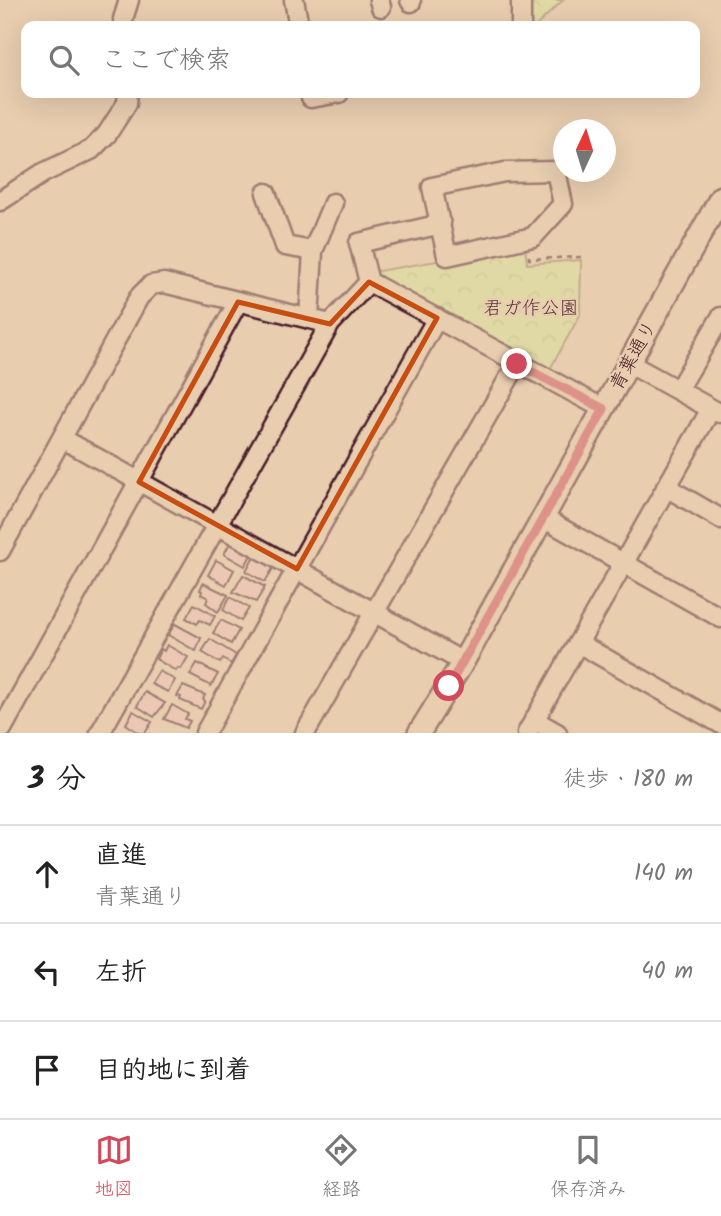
<!DOCTYPE html>
<html lang="ja">
<meta charset="utf-8">
<style>
:root{--surface:#fff;--page:#f6f6f6;--text:#222;--muted:#767676;--line:#e0e0e0;--accent:#d1495b}
body{margin:0;font-family:Kalam,"Klee One",sans-serif;background:var(--page);color:var(--text)}
.compass{position:absolute;left:553px;top:119px;width:63px;height:63px;border-radius:50%;background:var(--surface);box-shadow:0 7px 28px #0002;rotate:4deg}
.stop{position:absolute;width:21px;height:21px;margin:-16px;border:5px solid #d1495b;border-radius:50%;background:#fff}
.stop.end{background:#d1495b;border-color:#fff;box-shadow:0 2px 7px #0008}
.list{margin:0;padding:0;list-style:none}
h2{display:flex;justify-content:space-between;align-items:center;height:91px;margin:0;padding:0 28px;font-size:30px}
h2 small{font-size:23px;font-weight:400;color:var(--muted)}
.list li{display:grid;grid-template-columns:46px 1fr auto;gap:21px;align-items:center;box-sizing:border-box;height:98px;padding:0 28px;border-top:2px solid var(--line)}
.list b{display:block;font-size:26px;white-space:nowrap}
.list p{margin:0;font-size:23px;white-space:nowrap;color:var(--muted)}
.list em{font-size:23px;font-style:normal;color:var(--muted)}
.icon{flex:none;width:38px;height:38px;fill:none;stroke:currentColor;stroke-width:2;stroke-linecap:round;stroke-linejoin:round}
.map{position:relative;flex:none;width:721px;height:733px;overflow:hidden}
.search{position:absolute;background:var(--surface);box-shadow:0 7px 28px #0002;left:21px;right:21px;top:21px;height:77px;display:flex;align-items:center;gap:18px;box-sizing:border-box;padding:0 24px;border-radius:14px;color:var(--muted);font-size:26px}
.sheet{height:385px;background:var(--surface)}
nav{display:flex;justify-content:space-around;align-items:center;box-sizing:border-box;height:98px;border-top:2px solid var(--line);background:var(--surface);font-size:19px;color:var(--muted)}
nav a{display:grid;justify-items:center;gap:4px}
nav .on{color:var(--accent)}
.map>svg:first-child{display:block}
.park{fill:url(#park-crowns);stroke:#928262;stroke-width:2}
.building{fill:#f2c2bb;stroke:#4a1f2b;stroke-width:2}
.lines{fill:none;stroke-linecap:round;stroke-linejoin:round}
.minor-casing{stroke:#4a1f2b;stroke-width:23}
.tertiary-casing{stroke:#4a1f2b;stroke-width:26}
.path{stroke:#4a1f2b;stroke-width:2.5;stroke-dasharray:5 5;stroke-linecap:butt}
.minor{stroke:#e8cdaf;stroke-width:18}
.tertiary{stroke:#e8cdaf;stroke-width:21}
.route{stroke:#d1495b;stroke-width:9}
.marked{fill:none;stroke:#c84d12;stroke-width:5;stroke-linejoin:round}
.labels{text-anchor:middle;dominant-baseline:central;stroke-width:5;stroke-linejoin:round;paint-order:stroke}
.park-label{font-size:19px;fill:#583336;stroke:#e8cdaf}
.street-label{font-size:19px;fill:#4a1f2b;stroke:#e8cdaf}
</style>
<div class="map">
<svg width="721" height="733" viewBox="0 0 721 733">
<defs>
<pattern id="park-crowns" width="20" height="18" patternUnits="userSpaceOnUse" patternTransform="scale(1.75)"><rect width="20" height="18" fill="#d9e699"/><path d="M2 6a3 3 0 1 1 6 0M12 15a3 3 0 1 1 6 0" fill="none" stroke="#bcc584"/></pattern>
</defs>
<rect width="100%" height="100%" fill="#e8cdaf"/>
<filter id="ink" filterUnits="userSpaceOnUse"><feTurbulence type="fractalNoise" baseFrequency=".0143" numOctaves="2"/><feDisplacementMap in="SourceGraphic" scale="14" xChannelSelector="R" yChannelSelector="G"/><feConvolveMatrix kernelMatrix="1 2 1 2 8 2 1 2 1" color-interpolation-filters="sRGB"/></filter>
<g filter="url(#ink)">
<path class="park" d="M521 0H563L536 26H521Z
M525 246 527 264 581 260 580 315 550 369 372 272Z"/>
<path class="building" d="M230 543 251 555 245 566 224 554Z
M255 554 275 565 265 582 246 571Z
M216 560 234 570 226 585 208 575Z
M243 575 265 587 256 602 233 592Z
M203 583 228 595 218 612 206 603 208 598 201 594 202 591 200 590Z
M230 597 249 608 241 621 223 610Z
M194 604 215 616 210 625 200 620 197 624 186 618Z
M221 620 239 630 231 644 213 633Z
M175 624 201 638 196 651 168 635Z
M210 639 236 655 231 664 223 659 220 663 202 652Z
M167 645 188 657 181 669 178 668 176 671 156 659 161 649 164 651Z
M197 663 218 674 211 686 190 675Z
M159 671 175 680 168 692 151 684Z
M183 686 205 695 203 699 205 701 201 709 180 700 181 697 177 696Z
M145 692 165 703 154 717 137 706Z
M172 705 188 714 185 719 190 721 186 728 164 719Z
M133 711 152 722 145 733H139L126 724Z"/>
<g class="lines">
<g class="minor-casing">
<path id="minor" d="M294 0 299 26
M379 0 381 7
M410 0 411 2
M521 0V26
M124 26 123 19 129 0
M310 93 311 98 339 93
M556 171 563 204 533 237 447 256 432 187 505 172Z
M266 193 285 246 313 251 309 319
M0 201 43 173 91 150 107 134 127 103 128 93
M313 251 333 203
M369 282 359 243 441 224
M630 364 719 413
M678 390 721 317
M63 439 463 662
M666 487 721 519
M543 518 721 618
M0 551 139 297 151 285 164 283 330 324
M578 643 721 724
M534 720 557 733
M2 729 238 302
M100 733 330 324 369 282 604 409
M205 733 437 318
M305 733 517 364
M527 733 711 409"/>
</g>
<g class="tertiary-casing">
<path id="tertiary" d="M419 733 463 662 721 197"/>
</g>
<path class="path" d="M529 256V259L581 257"/>
<use href="#minor" class="minor"/>
<use href="#tertiary" class="tertiary"/>
</g>
</g>
<g class="lines" filter="url(#ink)">
<path class="route" d="M449 686 604 409 517 364"/>
</g>
<path d="M0 0H721V733H0ZM369 282 437 318 297 569 139 482 238 302 330 324Z" fill="#e8cdaf" fill-opacity=".55" fill-rule="evenodd"/>
<path class="marked" d="M369 282 437 318 297 569 139 482 238 302 330 324Z"/>
<g class="labels">
<g class="park-label">
<text x="531" y="309">君ガ作公園</text>
</g>
<g class="street-label">
<text transform="translate(634 356) rotate(-61)">青葉通り</text>
</g>
</g>
</svg>
<svg class="compass" viewBox="-18 -18 36 36"><path d="M0-13l5 13h-10z" fill="#e53935"/><path d="M0 13l5-13h-10z" fill="#767676"/></svg>
<div class="stop" style="left:449px;top:686px"></div>
<div class="stop end" style="left:517px;top:364px"></div>
<div class="search"><svg class="icon" aria-label="search" viewBox="0 0 24 24"><circle cx="10" cy="10" r="6"/><path d="M15 15l6 6"/></svg>ここで検索</div>
</div>
<section class="sheet">
<h2>3 分<small>徒歩 · 180 m</small></h2>
<ul class="list">
<li><svg class="icon" aria-label="ahead" viewBox="0 0 24 24"><path d="M12 20V5M6 11l6-6 6 6"/></svg><div><b>直進</b><p>青葉通り</p></div><em>140 m</em></li>
<li><svg class="icon" aria-label="left" viewBox="0 0 24 24"><path d="M17 20v-9H6M10 6l-5 5 5 5"/></svg><div><b>左折</b></div><em>40 m</em></li>
<li><svg class="icon" aria-label="arrive" viewBox="0 0 24 24"><path d="M6 21V4h12l-3 4 3 4H6"/></svg><div><b>目的地に到着</b></div></li>
</ul>
</section>
<nav>
<a class="on"><svg class="icon" aria-label="map" viewBox="0 0 24 24"><path d="M3 6l6-2 6 2 6-2v14l-6 2-6-2-6 2zM9 4v14M15 6v14"/></svg>地図</a>
<a><svg class="icon" aria-label="directions" viewBox="0 0 24 24"><path d="M12 3l9 9-9 9-9-9zM9 14v-3h6M13 9l2 2-2 2"/></svg>経路</a>
<a><svg class="icon" aria-label="saved" viewBox="0 0 24 24"><path d="M7 4h10v16l-5-4-5 4z"/></svg>保存済み</a>
</nav>
